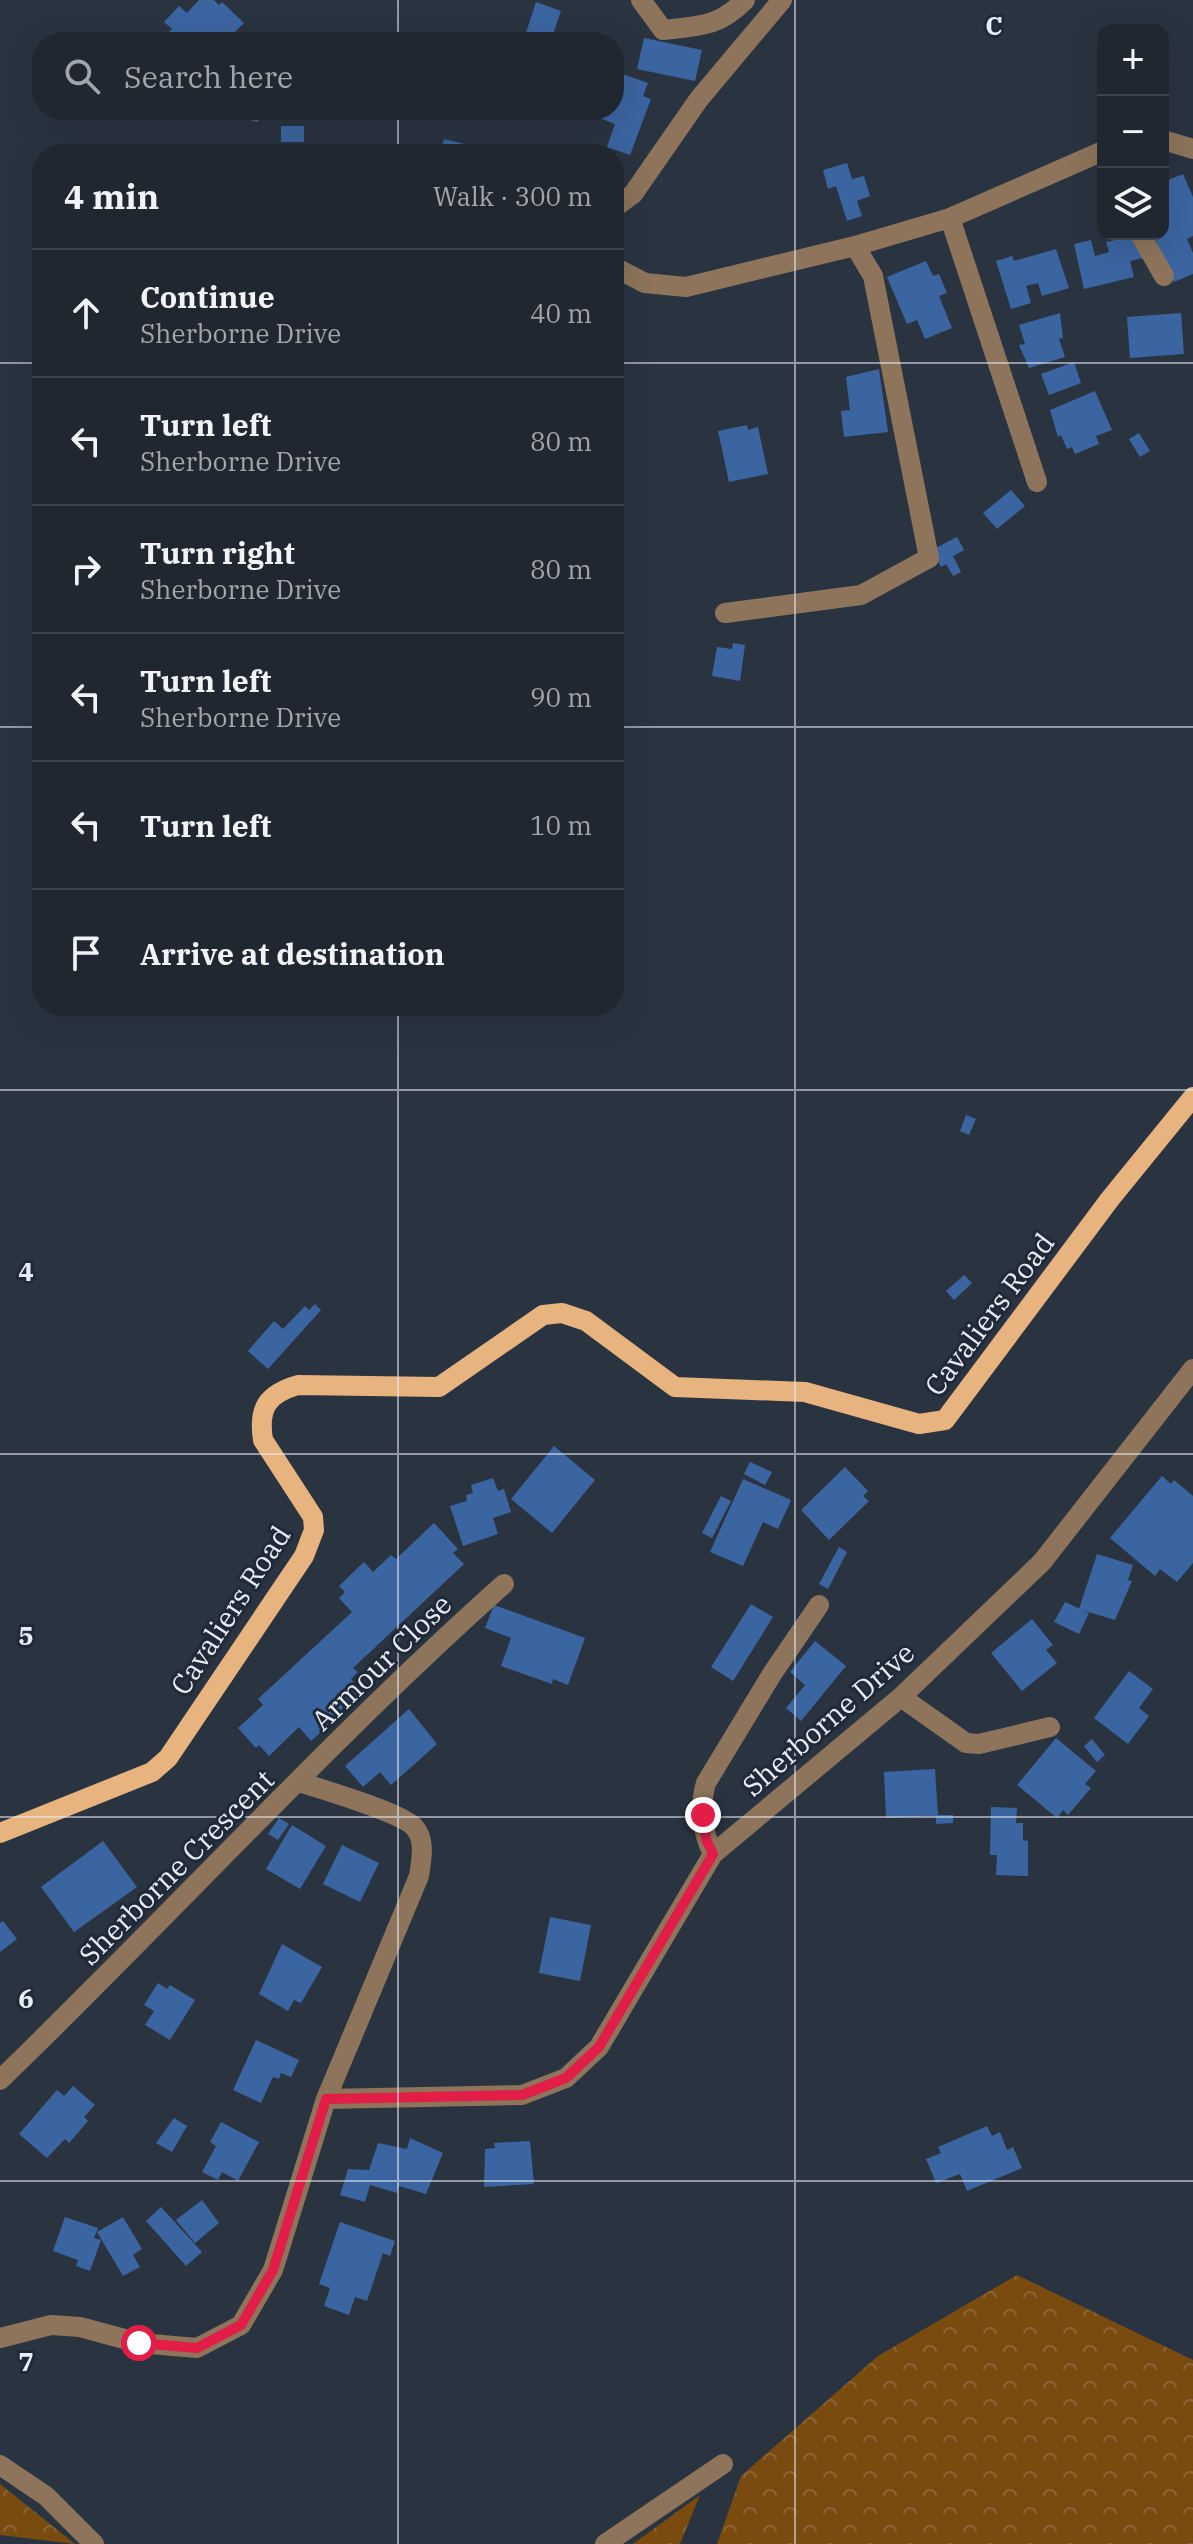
<!DOCTYPE html>
<meta charset="utf-8">
<style>
:root{--surface:#202731;--page:#2d333d;--text:#f1f3f6;--muted:#a2a5ab;--line:#3d444d}
body{margin:0;font-family:"IBM Plex Serif",serif;background:var(--page);color:var(--text)}
.controls{position:absolute;right:24px;top:24px;display:grid;overflow:hidden;border-radius:16px;box-shadow:0 8px 32px #0002}
.controls button{width:72px;height:72px;display:grid;place-items:center;padding:0;border:0;border-bottom:2px solid var(--line);background:var(--surface);color:var(--text);font:40px sans-serif}
.stop{position:absolute;width:24px;height:24px;margin:-18px;border:6px solid #e11d48;border-radius:50%;background:#fff}
.stop.end{background:#e11d48;border-color:#fff;box-shadow:0 2px 8px #0008}
.list{margin:0;padding:0;list-style:none}
h2{display:flex;justify-content:space-between;align-items:center;height:104px;margin:0;padding:0 32px;font-size:34px}
h2 small{font-size:26px;font-weight:400;color:var(--muted)}
.list li{display:grid;grid-template-columns:52px 1fr auto;gap:24px;align-items:center;box-sizing:border-box;height:128px;padding:0 32px;border-top:2px solid var(--line)}
.list b{display:block;font-size:30px;white-space:nowrap}
.list p{margin:0;font-size:26px;white-space:nowrap;color:var(--muted)}
.list em{font-size:26px;font-style:normal;color:var(--muted)}
.icon{flex:none;width:44px;height:44px;fill:none;stroke:currentColor;stroke-width:2;stroke-linecap:round;stroke-linejoin:round}
.map{position:relative;flex:none;width:1193px;height:2544px;overflow:hidden}
.search{position:absolute;background:var(--surface);box-shadow:0 8px 32px #0002;left:32px;top:32px;width:592px;height:88px;display:flex;align-items:center;gap:20px;box-sizing:border-box;padding:0 28px;border-radius:32px;color:var(--muted);font-size:30px}
.panel{position:absolute;background:var(--surface);box-shadow:0 8px 32px #0002;left:32px;top:144px;width:592px;height:872px;border-radius:32px}
.map>svg:first-child{display:block}
.forest{fill:url(#forest-crowns)}
.building{fill:#3b65a1}
.lines{fill:none;stroke-linecap:round;stroke-linejoin:round}
.minor{stroke:#8d745b;stroke-width:20}
.major{stroke:#e7b37f;stroke-width:20}
.route{stroke:#e11d48;stroke-width:10}
.grid{fill:none;stroke:#e7edf6;stroke-width:2;stroke-opacity:0.55}
.labels{text-anchor:middle;dominant-baseline:central;stroke-width:6;stroke-linejoin:round;paint-order:stroke}
.street-label{font-size:28px;fill:#e7edf6;stroke:#202a37}
.grid-label{font-size:26px;text-anchor:middle;font-weight:bold;fill:#e7edf6;stroke:#202a37;stroke-width:6;stroke-linejoin:round;paint-order:stroke}
</style>
<div class="map">
<svg width="1193" height="2544" viewBox="0 0 1193 2544">
<defs>
<pattern id="forest-crowns" width="20" height="18" patternUnits="userSpaceOnUse" patternTransform="scale(2)"><rect width="20" height="18" fill="#7a4b0f"/><path d="M2 6a3 3 0 1 1 6 0M12 15a3 3 0 1 1 6 0" fill="none" stroke="#8d6533"/></pattern>
</defs>
<rect width="100%" height="100%" fill="#2a3441"/>
<path class="forest" d="M1017 2275 1193 2360V2544H717L741 2476 878 2356Z
M0 2484 75 2544 0 2535Z
M700 2495 680 2544H633Z"/>
<path class="building" d="M199 0H214L219 5 222 2 244 23 225 42H170L164 37 172 29 164 22 179 6 187 13Z
M536 2 561 11 553 34 550 33 547 42H523Z
M644 38 702 50 695 81 637 69Z
M614 71 648 83 643 96 651 99 630 155 607 147 615 124 602 119 606 110H614Z
M220 110H236L235 118 219 117Z
M245 110H261L258 122 243 118Z
M356 110H393L392 117 356 114Z
M281 126H304V142H281Z
M444 139 465 144 463 154H440Z
M266 147 300 152V154H265Z
M847 163 852 179 864 176 870 196 857 201 862 216 847 221 836 186 828 189 823 170Z
M1183 174 1193 197V236L1187 239 1193 253V274L1174 282 1153 234H1163V182Z
M1139 235 1144 258 1130 261 1134 277 1084 289 1074 244 1091 240 1095 256 1109 252 1106 242Z
M1056 249 1069 288 1042 296 1038 283 1026 286 1031 303 1011 309 996 261 1012 256 1014 261Z
M926 261 933 276 939 274 947 293 939 296 952 328 925 339 917 320 907 324 887 277Z
M1060 313 1063 338 1059 339 1065 357 1029 368 1019 345 1025 344 1019 325Z
M1181 313 1184 354 1130 358 1127 317Z
M1074 362 1081 383 1049 395 1041 374Z
M879 369 888 432 844 437 841 411 850 410 846 377Z
M1095 391 1112 430 1096 436 1099 444 1075 454 1072 447 1067 449 1061 435 1058 437 1050 410Z
M747 425 748 430 758 427 768 474 729 482 718 431Z
M1139 433 1150 451 1140 457 1129 439Z
M1011 490 1025 506 997 529 983 513Z
M957 537 964 550 953 556 961 572 953 576 946 564 941 567 932 550Z
M733 643 745 645 740 681 712 676 717 647 732 649Z
M966 1115 976 1119 969 1135 960 1131Z
M964 1275 972 1283 954 1300 946 1291Z
M315 1304 321 1310 268 1369 248 1351 274 1321 283 1329 305 1306 309 1310Z
M554 1446 595 1480 552 1533 511 1499Z
M750 1462 772 1472 765 1485 744 1474Z
M845 1467 868 1491 863 1496 869 1501 829 1540 801 1510Z
M1162 1476 1171 1484 1174 1480 1193 1496V1563L1177 1582 1160 1569 1155 1576 1110 1538Z
M493 1478 498 1491 504 1489 511 1512 493 1518 498 1534 463 1546 450 1506 467 1501 466 1495 473 1493 471 1485Z
M743 1479 791 1500 778 1529 763 1522 743 1566 710 1552Z
M721 1496 731 1501 712 1538 702 1533Z
M434 1523 458 1549 453 1553 464 1564 353 1668 358 1672 351 1679 363 1693 311 1741 299 1727 269 1756 259 1745 256 1748 238 1728 263 1705 258 1699 352 1612 339 1598 345 1592 339 1586 364 1562 373 1572 391 1555 396 1559Z
M839 1547 847 1552 828 1589 819 1584Z
M1097 1554 1133 1565 1128 1580 1132 1581 1115 1620 1079 1609Z
M1065 1602 1089 1613 1079 1634 1054 1622Z
M751 1604 773 1617 733 1681 711 1667Z
M494 1605 585 1638 568 1685 553 1679 552 1684 501 1666 511 1638 485 1628Z
M1032 1619 1053 1645 1046 1650 1057 1663 1022 1691 991 1653Z
M815 1641 846 1666 801 1721 786 1708 805 1685 790 1672Z
M1129 1671 1153 1689 1139 1708 1149 1716 1128 1744 1094 1718Z
M409 1709 437 1744 391 1785 380 1772 363 1787 345 1766Z
M1056 1738 1096 1771 1085 1784 1091 1788 1068 1815 1063 1810 1057 1818 1017 1785Z
M1092 1739 1105 1755 1097 1762 1084 1746Z
M935 1769 938 1815H953V1823L936 1824V1816L886 1818 884 1772Z
M991 1807 1017 1808 1016 1823H1023V1840L1028 1841V1876L996 1875 997 1855H990Z
M279 1818 289 1824 278 1840 268 1834Z
M292 1825 326 1846 300 1889 266 1869Z
M103 1841 137 1887 74 1932 41 1887Z
M342 1845 379 1863 360 1902 323 1884Z
M550 1917 591 1925 580 1981 539 1973Z
M3 1921 17 1939 0 1952V1923Z
M282 1944 322 1967 301 2003 294 2000 288 2011 259 1994Z
M158 1983 167 1989 170 1985 195 2000 170 2040 145 2025 154 2011 144 2005Z
M256 2040 299 2060 291 2077 281 2073 279 2079 273 2077 261 2103 233 2090Z
M73 2086 95 2105 84 2117 88 2121 69 2143 65 2139 47 2158 19 2134 57 2090 64 2096Z
M174 2118 187 2126 172 2152 156 2143Z
M221 2122 259 2142 238 2181 222 2172 218 2180 202 2172 216 2146 210 2142Z
M987 2126 992 2136 1000 2132 1007 2150 1013 2147 1022 2168 967 2191 960 2174 936 2183 926 2159 941 2153 938 2147Z
M410 2138 443 2153 426 2194 399 2186 397 2193 370 2185 365 2202 340 2195 348 2169 369 2170 378 2143 407 2149Z
M530 2141 534 2184 484 2187 485 2149 495 2148 494 2143Z
M202 2200 219 2223 195 2243 176 2220Z
M161 2207 202 2252 186 2266 146 2221Z
M65 2217 98 2228 94 2238 101 2240 90 2271 76 2266 78 2260 53 2251Z
M123 2217 142 2249 133 2255 140 2267 123 2276 97 2232Z
M340 2222 395 2241 390 2256 383 2253 367 2301 355 2297 349 2315 324 2306 330 2288 319 2284Z"/>
<g class="lines">
<path class="minor" d="M641 0 663 30C698 26 719 27 745 0
M1163 140 1193 149
M614 208 633 194 699 99 782 0
M950 218 1103 151
M1140 234 1164 276
M855 246 950 218 1037 482
M614 267 645 283 686 287 855 246 873 276 929 558 861 595 725 613
M901 1697 966 1743 979 1744 1050 1727
M713 1854C702 1832 699 1806 706 1783L772 1674 819 1605
M0 2080C170 1916 328 1741 504 1584
M326 2099 522 2095 566 2078 599 2047 713 1854 901 1697 1042 1562 1193 1369
M0 2338 51 2325 80 2327 139 2343 197 2348 241 2325 273 2270 326 2099 419 1876C421 1861 426 1841 415 1828 402 1812 322 1790 300 1782
M0 2465 46 2496 94 2544
M605 2544 723 2464"/>
<path class="major" d="M0 1833 152 1772 168 1758 304 1556 314 1530 313 1517 263 1440C258 1408 267 1394 298 1385L439 1387 543 1315 562 1313 586 1321 675 1387 805 1392 919 1424 945 1420 1110 1199 1193 1097"/>
</g>
<g class="lines">
<path class="route" d="M139 2343 197 2348 241 2325 273 2270 326 2099 522 2095 566 2078 599 2047 713 1854 706 1839 703 1815"/>
</g>
<path class="grid" d="M398 0V42M795 0V2544M398 110V154M0 363H42M614 363H1193M0 727H42M614 727H1193M398 1006V2544M0 1090H1193M0 1454H1193M0 1817H1193M0 2181H1193"/>
<g class="labels">
<g class="street-label">
<text transform="translate(989 1314) rotate(-53)">Cavaliers Road</text>
<text transform="translate(230 1610) rotate(-57)">Cavaliers Road</text>
<text transform="translate(381 1662) rotate(-44)">Armour Close</text>
<text transform="translate(828 1719) rotate(-41)">Sherborne Drive</text>
<text transform="translate(176 1867) rotate(-45)">Sherborne Crescent</text>
</g>
</g>
<g class="grid-label">
<text x="994" y="35">C</text>
<text x="26" y="1281">4</text>
<text x="26" y="1645">5</text>
<text x="26" y="2008">6</text>
<text x="26" y="2371">7</text>
</g>
</svg>
<div class="controls">
<button>+</button>
<button>−</button>
<button><svg class="icon" aria-label="layers" viewBox="0 0 24 24"><path d="M12 4l9 5-9 5-9-5zM3 14l9 5 9-5"/></svg></button>
</div>
<div class="stop" style="left:139px;top:2343px"></div>
<div class="stop end" style="left:703px;top:1815px"></div>
<div class="search"><svg class="icon" aria-label="search" viewBox="0 0 24 24"><circle cx="10" cy="10" r="6"/><path d="M15 15l6 6"/></svg>Search here</div>
<section class="panel">
<h2>4 min<small>Walk · 300 m</small></h2>
<ul class="list">
<li><svg class="icon" aria-label="ahead" viewBox="0 0 24 24"><path d="M12 20V5M6 11l6-6 6 6"/></svg><div><b>Continue</b><p>Sherborne Drive</p></div><em>40 m</em></li>
<li><svg class="icon" aria-label="left" viewBox="0 0 24 24"><path d="M17 20v-9H6M10 6l-5 5 5 5"/></svg><div><b>Turn left</b><p>Sherborne Drive</p></div><em>80 m</em></li>
<li><svg class="icon" aria-label="right" viewBox="0 0 24 24"><path d="M7 20v-9h11M14 6l5 5-5 5"/></svg><div><b>Turn right</b><p>Sherborne Drive</p></div><em>80 m</em></li>
<li><svg class="icon" aria-label="left" viewBox="0 0 24 24"><path d="M17 20v-9H6M10 6l-5 5 5 5"/></svg><div><b>Turn left</b><p>Sherborne Drive</p></div><em>90 m</em></li>
<li><svg class="icon" aria-label="left" viewBox="0 0 24 24"><path d="M17 20v-9H6M10 6l-5 5 5 5"/></svg><div><b>Turn left</b></div><em>10 m</em></li>
<li><svg class="icon" aria-label="arrive" viewBox="0 0 24 24"><path d="M6 21V4h12l-3 4 3 4H6"/></svg><div><b>Arrive at destination</b></div></li>
</ul>
</section>
</div>
